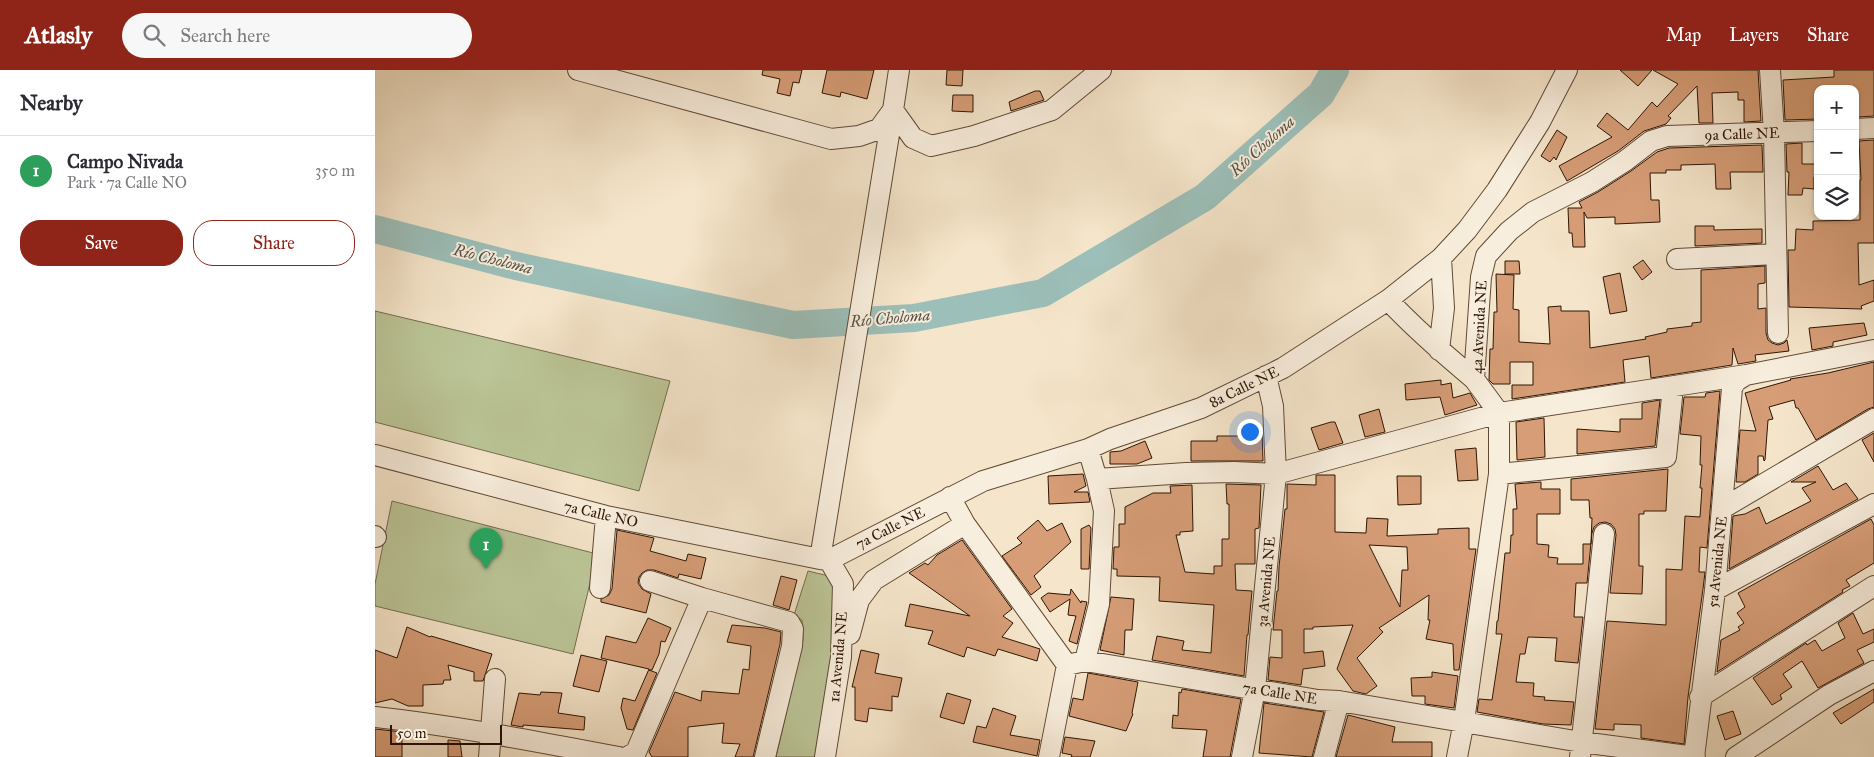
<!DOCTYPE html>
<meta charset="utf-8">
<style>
:root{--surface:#fff;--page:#f7f7f7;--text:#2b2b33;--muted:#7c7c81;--line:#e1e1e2;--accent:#8f2418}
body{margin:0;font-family:"IM FELL Great Primer",serif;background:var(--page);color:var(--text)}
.controls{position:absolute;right:15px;top:15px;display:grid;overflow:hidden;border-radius:10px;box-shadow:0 1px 4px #0004}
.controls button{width:45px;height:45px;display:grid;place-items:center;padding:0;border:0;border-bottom:1px solid var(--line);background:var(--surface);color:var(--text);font:25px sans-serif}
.scale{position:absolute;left:15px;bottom:12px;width:112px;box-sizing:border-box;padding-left:5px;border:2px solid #2f1503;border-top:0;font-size:14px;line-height:18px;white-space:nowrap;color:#2f1503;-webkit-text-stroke:4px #f8eedd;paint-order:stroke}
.you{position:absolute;left:874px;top:361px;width:18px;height:18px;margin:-12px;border:4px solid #fff;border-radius:50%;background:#1a73e8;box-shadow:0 0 0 8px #1a73e833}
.badge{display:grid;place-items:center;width:32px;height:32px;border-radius:50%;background:var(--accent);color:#fff;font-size:16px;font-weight:700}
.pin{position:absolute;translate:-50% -41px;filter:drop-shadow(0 1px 2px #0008)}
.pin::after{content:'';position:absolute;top:26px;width:18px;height:15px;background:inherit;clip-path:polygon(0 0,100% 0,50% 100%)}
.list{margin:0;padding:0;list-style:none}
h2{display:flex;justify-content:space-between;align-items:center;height:65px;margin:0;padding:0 20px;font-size:21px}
h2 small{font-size:16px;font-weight:400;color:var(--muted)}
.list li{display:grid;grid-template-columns:32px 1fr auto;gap:15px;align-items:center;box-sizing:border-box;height:70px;padding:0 20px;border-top:1px solid var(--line)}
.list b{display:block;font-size:19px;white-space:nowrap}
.list p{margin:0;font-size:16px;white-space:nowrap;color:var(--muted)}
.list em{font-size:16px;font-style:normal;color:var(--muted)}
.actions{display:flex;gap:10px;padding:15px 20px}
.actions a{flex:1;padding:11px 0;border:1px solid var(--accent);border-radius:20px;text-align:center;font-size:18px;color:var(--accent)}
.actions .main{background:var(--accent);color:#fff}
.icon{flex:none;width:28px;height:28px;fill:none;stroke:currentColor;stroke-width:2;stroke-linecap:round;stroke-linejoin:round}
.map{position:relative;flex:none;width:1499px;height:687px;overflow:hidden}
header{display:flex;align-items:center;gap:30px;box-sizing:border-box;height:70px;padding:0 25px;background:var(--accent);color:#fff}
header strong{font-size:24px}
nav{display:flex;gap:28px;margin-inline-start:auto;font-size:18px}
.search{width:350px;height:45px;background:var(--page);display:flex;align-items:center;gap:12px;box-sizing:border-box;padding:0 18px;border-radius:28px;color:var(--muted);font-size:19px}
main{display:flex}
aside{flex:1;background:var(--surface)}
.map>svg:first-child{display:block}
.green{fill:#bbc597;stroke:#756d4d}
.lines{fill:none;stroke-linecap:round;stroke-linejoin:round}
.river{stroke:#9cbfb9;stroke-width:28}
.building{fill:#d69d77;stroke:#2f1503;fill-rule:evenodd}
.minor-casing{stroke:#604935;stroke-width:22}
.minor{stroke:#f8eedd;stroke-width:20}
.labels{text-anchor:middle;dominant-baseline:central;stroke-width:4;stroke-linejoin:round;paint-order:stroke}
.street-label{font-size:15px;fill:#2f1503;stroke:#f8eedd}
.water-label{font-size:16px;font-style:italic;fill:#555043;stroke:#f8eedd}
</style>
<header>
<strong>Atlasly</strong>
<div class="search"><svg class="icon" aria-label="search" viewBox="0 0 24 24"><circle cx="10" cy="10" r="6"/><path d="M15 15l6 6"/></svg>Search here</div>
<nav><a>Map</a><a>Layers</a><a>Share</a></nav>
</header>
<main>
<aside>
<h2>Nearby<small></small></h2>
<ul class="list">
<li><span class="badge" style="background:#2e9e5b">1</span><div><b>Campo Nivada</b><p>Park · 7a Calle NO</p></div><em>350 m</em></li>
</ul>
<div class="actions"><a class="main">Save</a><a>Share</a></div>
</aside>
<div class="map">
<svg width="1499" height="687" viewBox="0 0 1499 687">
<rect width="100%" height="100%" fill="#f5e5ca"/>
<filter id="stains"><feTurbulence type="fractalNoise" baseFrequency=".004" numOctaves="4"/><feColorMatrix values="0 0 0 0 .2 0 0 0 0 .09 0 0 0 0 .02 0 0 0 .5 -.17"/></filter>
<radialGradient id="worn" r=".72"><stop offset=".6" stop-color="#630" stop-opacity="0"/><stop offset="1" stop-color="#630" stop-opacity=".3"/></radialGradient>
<path class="green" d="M0 241 295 311 264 421 0 352Z
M17 431 222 484 198 584 0 536V514Z
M433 501 454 506 461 516 464 536 442 687H401L428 570 427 550 419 545Z"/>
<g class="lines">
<path class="river" d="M0 159 141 196 418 255 539 248 668 223 830 127 946 24 960 0"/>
</g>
<path class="building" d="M388 0H427L424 13 418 12 415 26 402 23 405 9 387 5Z
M452 0H499L492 29 466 22 465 27 447 23Z
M572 0H588L587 16 571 15Z
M1245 0H1277L1263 16Z
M1278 0H1383L1386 51 1369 52V30H1363V22L1337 23 1338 53H1324L1322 16 1293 46 1296 48 1291 54 1269 61 1243 81 1192 111 1184 96 1237 67 1222 56 1232 43 1253 60 1277 32 1282 37 1303 14Z
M1459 0H1499V46L1483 47 1482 42H1480V19H1443V49L1410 50 1408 10 1459 7Z
M660 21H665L669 30 636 41 634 32Z
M578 25H598V42L577 41Z
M1182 60 1192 67 1181 90 1179 87 1175 92 1166 86Z
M1499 70V173H1483L1484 215 1499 210V231L1486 236 1487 239 1414 237 1413 180H1420L1421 159 1438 160V151L1485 150V110H1486L1484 71Z
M1427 73V94H1443V107H1439V119L1428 118 1427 125H1413L1414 102H1412L1411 74Z
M1387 75 1388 102H1355L1356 119H1341L1340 94 1306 95V100H1291V103H1275L1276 130H1284L1285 152 1240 154V147L1212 148 1209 142 1210 177H1198L1197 163H1194L1193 138H1207L1204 132 1223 122 1256 101 1282 82 1294 78Z
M1320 156H1339V160L1387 159V173L1320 176Z
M1268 190 1277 202 1267 210 1258 197Z
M1130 191H1144L1145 204H1130Z
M1390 196V213L1383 214V239L1391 238V263L1393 270 1397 273 1403 275 1409 273 1412 270 1414 281 1380 285 1381 291 1363 294 1358 278 1357 295 1276 308 1274 286 1248 290 1250 312 1137 329V315H1158V292H1135V314H1118L1114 310 1115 279H1118L1119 242H1122L1121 204 1139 205 1138 239 1144 240V272L1175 274 1173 237 1186 236V241H1214L1215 278 1271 269 1270 267 1292 262V259L1317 256V253L1326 252V200Z
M1245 203 1252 241 1235 244 1228 207Z
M1489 253 1492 265 1458 272V276L1437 280 1434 258Z
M1499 292V337L1493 339 1441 370 1423 338H1421L1419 330 1394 337 1398 349 1393 350 1390 390 1389 391 1388 386H1383V404L1370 412H1361L1365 360 1381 361 1370 323 1416 310 1415 309 1453 303Z
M1066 310V315L1076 313 1078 328 1095 323 1102 335 1070 345 1065 327 1031 330 1030 314Z
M1345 321 1332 478 1325 477 1324 502H1330L1328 519 1313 627 1309 674 1266 668V655L1239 654V660L1220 659 1232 551 1291 555V499L1307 500 1310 446 1325 447 1327 418H1325L1327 395H1325L1326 366 1305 364 1309 327H1330L1331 323Z
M1285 330 1280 376 1202 384V359L1245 362V349H1267V333Z
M1004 339 1010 362 990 367 984 345Z
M1169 348 1170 387 1142 390 1141 352Z
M956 352H960L968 373 944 380 936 358Z
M873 361H887L888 391H816V371H842V366H873Z
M1499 363V392L1487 370Z
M770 371 777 388 762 394H735V382L746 381Z
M1101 378 1103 410 1083 411 1080 380Z
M1443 396 1458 420 1471 413 1483 429 1354 499 1358 446 1370 444 1384 437 1391 454 1436 431 1427 418 1441 412H1416Z
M1293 399 1291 441H1269V444H1264V496H1268L1267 524 1235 523 1241 465 1240 459 1236 454 1230 452 1224 453 1219 457 1217 463 1212 513H1201L1199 547H1208L1203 593 1180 591 1182 568 1153 567 1150 584H1145L1141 612 1159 613 1158 626 1170 627 1169 630 1199 632 1196 655 1168 654 1102 642 1104 629 1117 630 1127 564H1121L1122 551H1123L1130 483H1135L1136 465H1138V439H1142L1140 414 1166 412V419H1185V444H1162V474L1174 475 1173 487 1183 488 1182 494H1208V474H1216L1217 448H1215L1214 430H1196V409Z
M708 404 711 416 699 422H713L715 432 674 434 673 406Z
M941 405H960V462L991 463 992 448 1013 449 1012 466 1063 464V459L1094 458V479H1101L1084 600H1079L1078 574 1051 569 1055 550H1053L1054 525 1004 558 1008 562 982 588 1002 616 991 624 978 621 962 599 978 555 938 557V559H929V583L948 581 950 596 928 599 926 615 893 610 895 587 907 588V560H898L902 521H903L904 497 910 439H912V414L941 415ZM994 475 1032 477 1033 500H1027L1025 537Z
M1022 406H1046V434L1023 435Z
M851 414 886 415 884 458 880 459V494H860L861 520 877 521 873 565H872L869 606 777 590 782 566 809 571 807 580 836 583 839 535 784 531 785 507 742 506V499H738L739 477H744V454H750V437L778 423H796L795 416 817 415 818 461 805 462V465H801L810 502 839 504V496H847V469H854V434H852Z
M1496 449 1499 455V493L1471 510 1475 516 1467 520 1468 522 1342 602 1346 570 1365 560 1363 557 1369 553 1362 543 1370 537 1363 523Z
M663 450 672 461 687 453 696 472 659 506 666 517 656 525 627 486 647 473 642 468Z
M714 455 716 458 714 499H706V459Z
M242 460 279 468 275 481 311 491 313 484 331 488 326 509 304 504 303 508 279 500H272L267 503 264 507 263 513 267 519 276 524 271 543 226 532V529L234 525 237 519Z
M587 470 637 539 628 546 638 553 627 567 665 579 662 591 623 579 620 586 592 577 589 587 553 574 558 561 530 556 535 534 595 546 534 503 550 493 553 495 562 485Z
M406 506 422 510 414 540 398 535Z
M696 519 706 533V531L712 532 702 574 694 571 701 546 693 545 695 529 675 542 666 528 673 523 695 525Z
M736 527 759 529 757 560H750L749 585 725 580Z
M1478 543 1488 564 1499 559V572L1482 580 1489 593 1443 618 1427 591 1408 604 1417 617 1405 625 1407 629 1397 635 1378 608 1431 573 1432 575 1440 570 1447 581 1470 568 1463 553Z
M273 548 296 558 290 572 286 571 284 584 277 600H274L282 603 258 660 252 659 246 638 248 628 260 631 274 599 226 588 231 566 261 573Z
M357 555 390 558 406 562 405 574 378 687H360L365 674 347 673 349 653 313 657V687H277L274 682 300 622 326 631 327 621 364 624 368 599 374 600 376 576 352 572Z
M32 557 55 567 56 566 117 584 108 611H99V602L73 595 76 610H69L68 614 48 615V636H33L17 629 0 633V580L22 588Z
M486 580 504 584 500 603 527 608 523 627 517 626V641L494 638 492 652 480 650V617H477Z
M206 585 232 591 224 622 198 616Z
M1057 602 1083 606 1079 638 1050 634V626H1037L1036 608 1057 607Z
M713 603 763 612 757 643 758 644 751 661 694 646 698 628 708 630Z
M807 619 866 629 855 687H828L832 660 797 658 798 645 803 646 804 622 806 623Z
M1499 619V632L1466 654 1458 643Z
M166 622 187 623 183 643 210 647 209 660 148 655V657L136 655 144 623 165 625Z
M572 623 596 630 589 654 565 647Z
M889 633 949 642 937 687 884 683Z
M618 638 641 646 635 665 665 670 662 686 598 672 602 656 611 658Z
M1358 641 1366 664 1350 670 1342 646Z
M973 645 1020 657 1017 672H1057V687H961Z
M0 659 27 662V687H0Z
M690 667 720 671 715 687H696L697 685 687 683Z
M73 670 85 671 87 687H73Z"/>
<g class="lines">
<g class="minor-casing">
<path id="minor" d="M203 0 456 69 484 66 504 59 518 40
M524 0 518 40 538 68 556 76 599 66 677 40 726 0
M1395 0 1399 63 1403 263
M1480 59 1499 58
M1302 189 1401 184
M1013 230C1040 259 1069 284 1099 309
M1064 280 1069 238 1066 188
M713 379 722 409 811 403 859 402 901 404 1124 343 1371 305 1499 280
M0 385 231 446 445 489 454 490
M1124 404 1291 387 1298 317
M575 427 590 454 692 595 710 591 943 630 964 631 1206 672 1320 687
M1348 438 1499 349
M0 466 1 467
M445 489 518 40
M454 490 608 411 713 379 735 369 826 338 908 298 1013 230 1066 188 1092 160 1122 120 1165 52 1192 0
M275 511 327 528 414 552 418 559 417 576 390 687
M225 518 231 446
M1340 520 1499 434
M475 564 484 530 499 510 590 454
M710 591 724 534 729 441 722 409
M1325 627 1499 516
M0 647C82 656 163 672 244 687
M114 687 120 609
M252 687 261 682 327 528
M450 687 466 587 468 514 454 490
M674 687 692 595
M867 687 880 619 901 404 898 336 891 306
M949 687 964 631
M1082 687 1089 651 1124 404V343L1099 309 1106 207 1111 186 1134 161 1158 142 1217 112 1250 91 1276 71 1292 66 1443 61
M1205 687 1229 464
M1319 687 1340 520 1357 318 1361 311 1371 305
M1361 687 1454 625 1499 601"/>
</g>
<use href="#minor" class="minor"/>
</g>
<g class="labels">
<g class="street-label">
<text transform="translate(1367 64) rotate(-2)">9a Calle NE</text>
<text transform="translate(1104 257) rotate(-87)">4a Avenida NE</text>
<text transform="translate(869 317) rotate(-26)">8a Calle NE</text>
<text transform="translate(226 444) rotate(13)">7a Calle NO</text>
<text transform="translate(515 458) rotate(-27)">7a Calle NE</text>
<text transform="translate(1342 492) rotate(-84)">5a Avenida NE</text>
<text transform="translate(891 512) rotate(-85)">3a Avenida NE</text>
<text transform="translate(463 587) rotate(-85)">1a Avenida NE</text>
<text transform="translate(905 623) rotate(9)">7a Calle NE</text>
</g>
<g class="water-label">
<text transform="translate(887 76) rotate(-42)">Río Choloma</text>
<text transform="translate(118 189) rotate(14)">Río Choloma</text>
<text transform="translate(515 248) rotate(-5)">Río Choloma</text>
</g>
</g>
<rect width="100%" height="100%" filter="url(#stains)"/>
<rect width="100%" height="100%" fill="url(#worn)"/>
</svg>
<div class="controls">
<button>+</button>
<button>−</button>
<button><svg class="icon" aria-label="layers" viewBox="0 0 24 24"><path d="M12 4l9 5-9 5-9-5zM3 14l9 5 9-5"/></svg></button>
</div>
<div class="scale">50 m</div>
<div class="you"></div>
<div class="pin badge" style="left:111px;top:499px;background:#2e9e5b">1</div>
</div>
</main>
